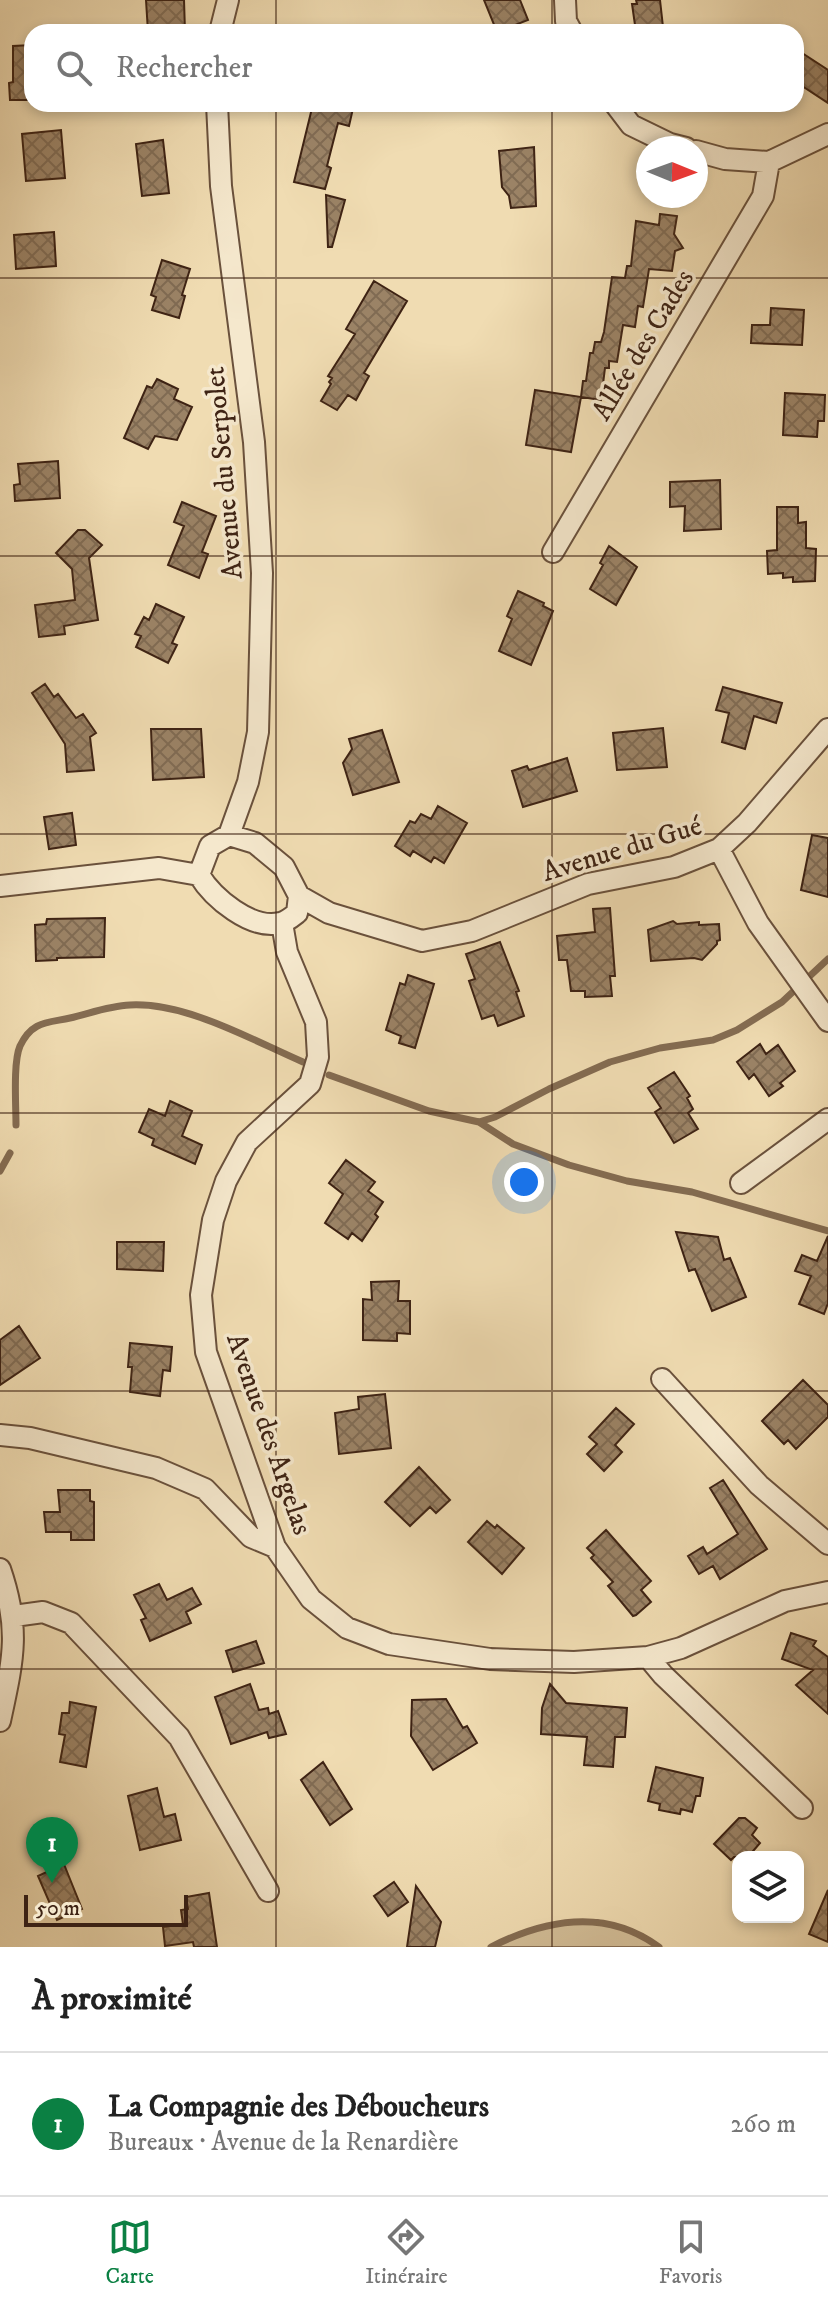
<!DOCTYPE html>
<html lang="fr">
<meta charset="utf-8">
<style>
:root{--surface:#fff;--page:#f6f6f6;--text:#222;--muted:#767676;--line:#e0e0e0;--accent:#0b8043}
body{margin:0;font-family:"IM FELL DW Pica",serif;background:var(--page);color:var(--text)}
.controls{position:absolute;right:24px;bottom:24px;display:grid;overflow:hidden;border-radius:16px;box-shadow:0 4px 12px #0003}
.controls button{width:72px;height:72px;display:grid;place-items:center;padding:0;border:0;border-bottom:2px solid var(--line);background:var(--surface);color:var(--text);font:40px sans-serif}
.compass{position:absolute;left:636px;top:136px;width:72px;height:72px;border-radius:50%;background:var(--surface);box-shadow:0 4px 12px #0003;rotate:91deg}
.scale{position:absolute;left:24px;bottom:20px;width:164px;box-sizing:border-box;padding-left:8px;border:4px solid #3e2314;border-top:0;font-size:22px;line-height:28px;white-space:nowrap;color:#3e2314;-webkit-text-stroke:6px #f5e8cd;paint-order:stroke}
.you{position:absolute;left:524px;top:1182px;width:28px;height:28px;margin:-20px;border:6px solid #fff;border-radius:50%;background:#1a73e8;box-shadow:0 0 0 12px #1a73e833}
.badge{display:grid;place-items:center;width:52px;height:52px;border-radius:50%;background:var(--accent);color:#fff;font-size:26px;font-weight:700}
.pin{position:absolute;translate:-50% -66px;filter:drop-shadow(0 2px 4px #0008)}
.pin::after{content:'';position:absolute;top:42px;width:28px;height:24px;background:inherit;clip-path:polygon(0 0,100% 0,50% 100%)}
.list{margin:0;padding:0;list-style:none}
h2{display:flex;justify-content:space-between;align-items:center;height:104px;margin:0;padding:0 32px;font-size:34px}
h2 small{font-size:26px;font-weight:400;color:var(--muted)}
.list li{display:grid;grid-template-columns:52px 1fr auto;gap:24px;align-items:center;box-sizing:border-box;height:144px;padding:0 32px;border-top:2px solid var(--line)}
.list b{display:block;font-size:30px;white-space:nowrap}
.list p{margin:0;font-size:26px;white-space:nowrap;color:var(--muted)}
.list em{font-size:26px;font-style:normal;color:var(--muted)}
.icon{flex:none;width:44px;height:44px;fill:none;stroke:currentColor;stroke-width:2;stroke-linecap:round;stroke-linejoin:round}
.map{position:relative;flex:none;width:828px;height:1947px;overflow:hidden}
.search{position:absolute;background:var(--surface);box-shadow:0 4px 12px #0003;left:24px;right:24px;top:24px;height:88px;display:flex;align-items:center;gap:20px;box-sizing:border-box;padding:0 28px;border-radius:24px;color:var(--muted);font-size:30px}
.sheet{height:248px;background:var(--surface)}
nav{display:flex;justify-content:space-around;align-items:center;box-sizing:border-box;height:112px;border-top:2px solid var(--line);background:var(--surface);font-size:22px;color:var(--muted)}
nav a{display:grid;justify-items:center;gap:4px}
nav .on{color:var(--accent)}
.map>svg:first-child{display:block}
.green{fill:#d2bd97;stroke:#887056;stroke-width:2}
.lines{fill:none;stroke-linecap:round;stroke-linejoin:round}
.stream{stroke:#846c52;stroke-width:7}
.building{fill:url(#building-cross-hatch);stroke:#3e2314;stroke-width:2}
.minor-casing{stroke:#6a513c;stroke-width:24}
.minor{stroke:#f5e8cd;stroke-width:20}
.grid{fill:none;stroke:#3e2314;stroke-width:2;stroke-opacity:0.55}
.labels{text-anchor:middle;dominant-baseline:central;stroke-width:7;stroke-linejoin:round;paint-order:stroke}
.street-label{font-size:28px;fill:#3e2314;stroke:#f5e8cd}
</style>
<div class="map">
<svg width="828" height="1947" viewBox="0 0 828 1947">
<defs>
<pattern id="building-cross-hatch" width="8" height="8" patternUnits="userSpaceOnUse" patternTransform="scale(2)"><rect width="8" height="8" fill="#9b8366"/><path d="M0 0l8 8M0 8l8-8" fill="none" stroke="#806b53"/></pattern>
</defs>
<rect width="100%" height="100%" fill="#f0dcb2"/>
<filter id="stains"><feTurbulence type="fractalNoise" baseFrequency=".0025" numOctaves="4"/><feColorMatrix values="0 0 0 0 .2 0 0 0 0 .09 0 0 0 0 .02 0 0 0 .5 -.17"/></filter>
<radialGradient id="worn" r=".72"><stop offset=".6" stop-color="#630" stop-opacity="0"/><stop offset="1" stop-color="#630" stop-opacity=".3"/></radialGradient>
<path class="green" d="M597 1920 646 1938 659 1947H491C525 1930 559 1922 597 1920Z"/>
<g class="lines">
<path class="stream" d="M329 1075 429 1111 479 1122 495 1117 549 1089 610 1062 660 1048 713 1040 737 1030 782 1002 828 959
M479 1122 513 1144 569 1165 627 1181 692 1192 828 1231
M16 1125C16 1105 13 1062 20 1046 32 1021 47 1023 70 1018 91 1013 109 1006 130 1005 186 1002 252 1040 303 1062
M0 1171 10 1153
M491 1947C546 1919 606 1908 659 1947"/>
</g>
<path class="building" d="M146 0H184L185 32H148Z
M484 0H520L528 20 497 32Z
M636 0H660L663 27 636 32 632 4H637Z
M32 45 30 100H10L9 83 13 82V46Z
M796 49 828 70V103L796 82Z
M313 104H354L349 126 338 123 327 166 331 168 325 189 294 182Z
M61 130 65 178 26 181 22 134Z
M163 140 169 193 142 196 136 144Z
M534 147 536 206 511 208 509 196 502 187 499 151Z
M326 195 345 200 332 247H328Z
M660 214 677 216 674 234 683 248 675 251 672 271 649 269 643 307 638 306 635 327 623 325 617 362 609 361V368H605L601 400 581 397 583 381H586L590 353H593L595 342H601L604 332 612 277 625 278 627 266H631L636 221 659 225Z
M54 232 56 266 16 269 14 235Z
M162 260 190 269 182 295 185 296 179 318 152 310 156 297 151 295Z
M374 281 407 301 364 373 369 376 356 400 348 395 337 410 321 401 331 384 329 382 332 378 328 376 355 334 346 329Z
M771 308 804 310 802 345 751 343 752 325H770Z
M157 379 178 389 174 399 192 407 177 440 155 436 148 449 124 438 147 386 152 388Z
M535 390 581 397 571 452 526 445Z
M785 393 825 395 824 421H818L817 437 783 435Z
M58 461 60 498 15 501 14 485 20 484 18 464Z
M720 480 721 529 684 531 685 506 670 507V482Z
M182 502 216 516 202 552 208 554 199 578 168 565 184 526 174 522Z
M777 507H798V523L806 522V548L816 549 815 581 793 582V577L783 578V573L768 574 767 551 777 550Z
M78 530H85L102 545 89 558 98 620 64 626 65 634 39 637 35 605 75 600 72 569 56 553Z
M609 546 637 567 616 605 590 589 603 565 600 563Z
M518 591 544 603 543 606 553 611 531 665 499 651 512 619 507 616Z
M156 604 184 617 172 643 177 645 168 663 136 647 141 636 135 634 144 617 149 620Z
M45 684 54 697 58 694 76 718 83 714 96 733 90 737 94 770 67 772 65 744 32 693Z
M723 687 782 703 776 723 754 716 745 749 722 742 729 713 716 710Z
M663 728 667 767 617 770 613 733Z
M151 729H201L204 777 153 780Z
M382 730 399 782 353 795 343 763 352 749 349 739Z
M567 758 577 791 523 807 512 771 527 766 529 770Z
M438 806 467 823 444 863 434 857 431 862 413 851 410 856 395 846 410 821 415 823 421 814 431 819Z
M72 813 76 845 49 849 44 817Z
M812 835 828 838V897L801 890Z
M610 908 615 976H610L612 996 585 997V991H571L567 960H559L557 936 595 932 593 909Z
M105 918 104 957 57 958V960L36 961 35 925 46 924 47 919Z
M673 921 677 924 699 922V925L719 924 720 940 717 941V944L702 960 694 958 651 961 648 930Z
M500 942 519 991 516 992 524 1016 498 1026 494 1015 482 1019 469 981 475 979 466 954Z
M408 975 434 984 415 1048 399 1043 401 1036 386 1030 400 983 405 985Z
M760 1044 766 1054 778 1045 795 1071 780 1083 783 1086 769 1096 754 1074 749 1079 737 1062Z
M674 1072 690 1096 687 1098 693 1109 688 1113 698 1129 674 1143 655 1112 661 1108 648 1088Z
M170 1101 192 1111 182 1136 202 1145 195 1164 152 1145 154 1139 139 1132 149 1109 165 1116Z
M346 1160 375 1182 368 1191 383 1202 375 1214 378 1217 362 1241 352 1233 348 1239 325 1223 343 1194 329 1183Z
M676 1232 718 1237 724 1260 730 1258 746 1297 712 1311 695 1269 689 1271Z
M828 1236V1303L824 1314 799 1304 811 1276 795 1271 802 1255 817 1261Z
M117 1242H164L163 1271 117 1269Z
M399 1281 398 1301H410V1334L397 1333V1341L363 1340V1299L372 1300 371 1282Z
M19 1326 40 1358 0 1385V1340Z
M130 1343 172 1347 170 1371 163 1370 160 1396 130 1392 132 1367H128Z
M803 1380 828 1405V1417L796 1449 788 1440 784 1444 762 1421Z
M385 1394 391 1448 339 1454 335 1413 359 1409 358 1397Z
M616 1408 634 1424 615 1445 622 1452 604 1471 587 1454 597 1444 589 1437Z
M419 1467 450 1500 436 1513 430 1507 410 1526 385 1502Z
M723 1480 767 1549 720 1579 713 1566 699 1574 688 1556 703 1547 707 1554 738 1534 710 1488Z
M58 1490H90V1501L94 1502V1540H71V1532H46L44 1512H60Z
M487 1521 495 1528 497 1525 524 1548 502 1574 468 1542Z
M606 1530 651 1581 641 1590 651 1602 636 1615 633 1616 608 1586 613 1582 591 1558 594 1555 587 1548Z
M159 1584 167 1600 192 1588 201 1604 186 1612 191 1623 150 1641 141 1620 146 1618 134 1595Z
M791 1633 816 1641 813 1646 828 1657V1714L796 1685 813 1670 782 1659Z
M256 1641 264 1663 233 1672 226 1651Z
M250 1684 259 1710 268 1708 269 1714 278 1711 286 1734 269 1738 267 1732 231 1744 215 1697Z
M550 1684 566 1703 627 1708 625 1737H615L613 1767 584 1765 587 1737 541 1734 542 1708Z
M446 1699 463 1728 467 1726 477 1743 433 1770 411 1736 412 1700Z
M70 1702 96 1707 86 1767 60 1762 65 1735 59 1734 62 1713H69Z
M323 1762 352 1809 330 1825 301 1780Z
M656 1767 703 1778 700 1796H696L692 1812 681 1809 680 1814 659 1810 660 1804 648 1801Z
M157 1788 164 1817 175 1814 181 1840 140 1850 128 1796Z
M739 1818H745L757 1828 752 1835 760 1843 748 1857H734L731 1860 714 1844Z
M51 1832 82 1909 57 1920 38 1876 49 1871 36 1838Z
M394 1882 408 1902 388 1916 374 1896Z
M416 1886 441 1922 435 1947H407Z
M828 1890V1942L809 1934Z
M209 1893 217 1947H194L193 1942 165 1946 163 1927 183 1924 181 1910 188 1909 186 1897Z"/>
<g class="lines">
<g class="minor-casing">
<path id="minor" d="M565 0 566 21 572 32
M220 32 228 0
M217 104 221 186 254 442 262 573 258 732 248 782 229 835
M615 104 631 125 670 144 686 148
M696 151 725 159 769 162 828 134
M553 552 763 196 769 162
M229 835 255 843 284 867 299 896 297 913C292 917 286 922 280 923 251 930 213 898 199 875L210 846Z
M719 849 758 923 828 1021
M0 886 159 868 199 875
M299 896 329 913 422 941 472 931 588 884 674 867 719 849 747 823 828 729
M282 923 287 952 316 1022 318 1057 310 1084 247 1142 226 1181 213 1220 201 1295 206 1352 275 1547 311 1599 347 1628 389 1644 490 1659 574 1662 648 1657 681 1648 785 1601 828 1592
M741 1183 828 1119
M662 1379 759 1485 828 1544
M0 1435 30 1438 156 1468 205 1489 251 1537 275 1547
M0 1569C21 1630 13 1660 0 1721
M14 1616 43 1612 71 1623 179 1737 268 1891
M648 1657 663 1675 802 1808"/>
</g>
<use href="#minor" class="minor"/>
</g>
<path class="grid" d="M276 0V32M552 0V32M276 104V1947M552 104V1947M0 278H828M0 556H828M0 834H828M0 1113H828M0 1391H828M0 1669H828"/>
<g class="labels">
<g class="street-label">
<text transform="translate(643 345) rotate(-59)">Allée des Cades</text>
<text transform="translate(224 473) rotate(-95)">Avenue du Serpolet</text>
<text transform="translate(622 849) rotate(-17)">Avenue du Gué</text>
<text transform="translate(269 1434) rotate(71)">Avenue des Argelas</text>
</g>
</g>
<rect width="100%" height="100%" filter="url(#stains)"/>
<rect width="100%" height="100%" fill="url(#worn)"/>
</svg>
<div class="controls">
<button><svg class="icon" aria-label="layers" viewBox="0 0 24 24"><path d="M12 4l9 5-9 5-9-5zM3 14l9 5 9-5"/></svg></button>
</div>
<svg class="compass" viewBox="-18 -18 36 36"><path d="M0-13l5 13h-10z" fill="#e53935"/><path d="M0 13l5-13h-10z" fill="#767676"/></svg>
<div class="scale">50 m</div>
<div class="you"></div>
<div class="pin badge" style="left:52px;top:1883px">1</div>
<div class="search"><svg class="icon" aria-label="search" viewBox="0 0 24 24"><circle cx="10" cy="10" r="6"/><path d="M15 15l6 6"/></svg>Rechercher</div>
</div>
<section class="sheet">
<h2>À proximité<small></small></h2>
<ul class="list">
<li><span class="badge">1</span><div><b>La Compagnie des Déboucheurs</b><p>Bureaux · Avenue de la Renardière</p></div><em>260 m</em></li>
</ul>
</section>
<nav>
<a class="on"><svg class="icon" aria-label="map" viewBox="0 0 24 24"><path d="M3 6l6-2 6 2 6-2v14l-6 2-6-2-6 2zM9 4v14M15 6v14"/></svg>Carte</a>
<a><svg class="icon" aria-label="directions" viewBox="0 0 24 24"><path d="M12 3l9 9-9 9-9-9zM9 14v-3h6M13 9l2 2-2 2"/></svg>Itinéraire</a>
<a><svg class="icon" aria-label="saved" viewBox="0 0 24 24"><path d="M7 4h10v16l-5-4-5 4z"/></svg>Favoris</a>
</nav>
